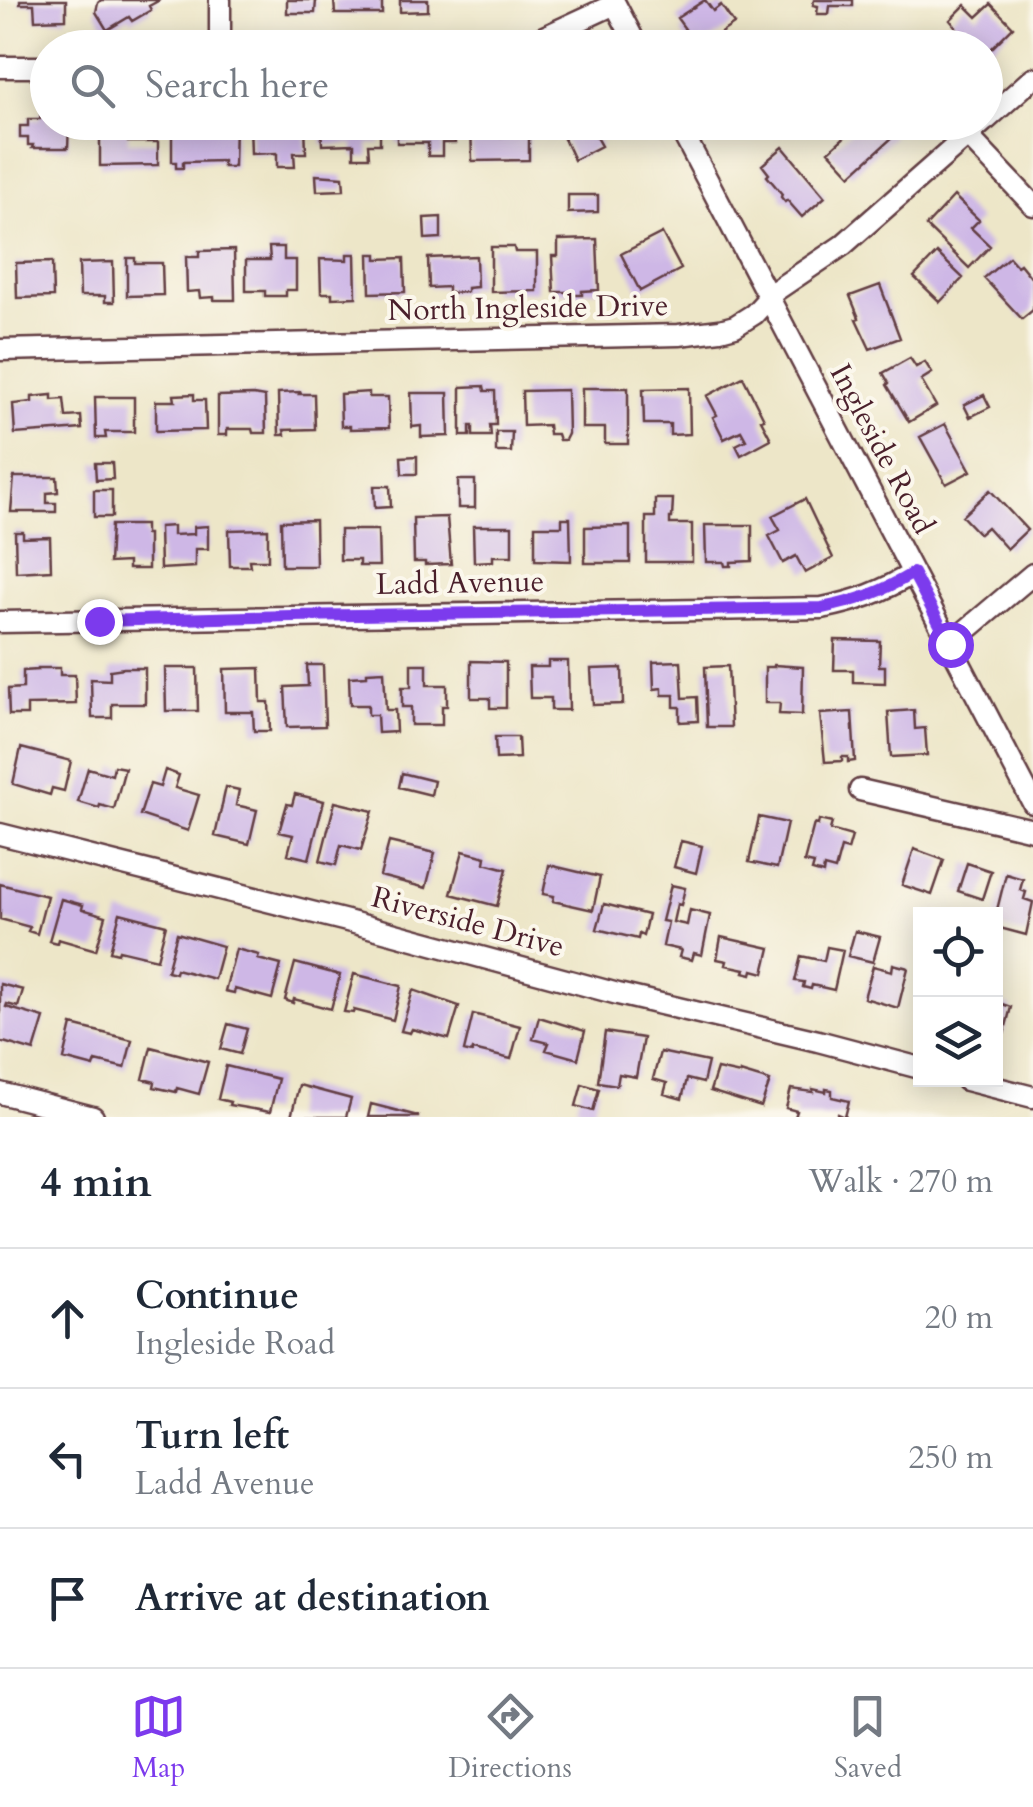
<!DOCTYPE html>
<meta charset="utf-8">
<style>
:root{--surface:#fff;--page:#f6f6f7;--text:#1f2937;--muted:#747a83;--line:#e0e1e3;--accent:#7c3aed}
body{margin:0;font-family:Cardo,serif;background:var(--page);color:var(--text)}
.controls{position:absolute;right:30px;bottom:30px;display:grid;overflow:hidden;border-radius:0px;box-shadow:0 5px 25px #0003}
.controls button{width:90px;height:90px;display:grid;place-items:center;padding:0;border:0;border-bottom:2px solid var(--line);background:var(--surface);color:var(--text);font:50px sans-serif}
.stop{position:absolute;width:30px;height:30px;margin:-22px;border:8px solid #7c3aed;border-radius:50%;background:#fff}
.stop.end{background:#7c3aed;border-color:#fff;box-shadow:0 2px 10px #0008}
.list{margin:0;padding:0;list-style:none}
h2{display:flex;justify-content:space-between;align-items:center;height:130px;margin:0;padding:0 40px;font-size:42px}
h2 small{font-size:32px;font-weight:400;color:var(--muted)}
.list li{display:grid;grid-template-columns:65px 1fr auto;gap:30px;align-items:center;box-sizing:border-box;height:140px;padding:0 40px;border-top:2px solid var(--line)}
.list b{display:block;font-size:38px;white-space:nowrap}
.list p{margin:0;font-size:32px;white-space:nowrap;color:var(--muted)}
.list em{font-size:32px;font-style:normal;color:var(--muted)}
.icon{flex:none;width:55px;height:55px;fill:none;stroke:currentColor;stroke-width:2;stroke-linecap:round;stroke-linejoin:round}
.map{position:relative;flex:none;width:1033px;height:1117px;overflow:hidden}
.search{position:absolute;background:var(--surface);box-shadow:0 5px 25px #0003;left:30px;right:30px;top:30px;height:110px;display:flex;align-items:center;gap:25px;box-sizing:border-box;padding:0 35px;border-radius:55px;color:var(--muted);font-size:38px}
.sheet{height:550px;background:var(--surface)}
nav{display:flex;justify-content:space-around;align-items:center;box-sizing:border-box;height:140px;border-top:2px solid var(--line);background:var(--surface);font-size:28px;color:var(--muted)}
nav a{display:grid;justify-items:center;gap:5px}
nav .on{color:var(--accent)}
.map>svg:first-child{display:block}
.building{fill:#ceb7e6}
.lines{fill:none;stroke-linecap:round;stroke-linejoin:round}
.street-casing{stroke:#623d43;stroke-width:25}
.street{stroke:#fff;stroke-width:20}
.route{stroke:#7c3aed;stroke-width:12}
.labels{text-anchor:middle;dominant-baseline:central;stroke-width:8;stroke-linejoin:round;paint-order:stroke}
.street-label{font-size:30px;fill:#4a1f2b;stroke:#fbf7ec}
</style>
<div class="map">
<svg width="1033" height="1117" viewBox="0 0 1033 1117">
<rect width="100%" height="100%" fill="#fbf7ec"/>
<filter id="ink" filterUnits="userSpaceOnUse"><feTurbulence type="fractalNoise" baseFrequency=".01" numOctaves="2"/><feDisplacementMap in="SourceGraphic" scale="20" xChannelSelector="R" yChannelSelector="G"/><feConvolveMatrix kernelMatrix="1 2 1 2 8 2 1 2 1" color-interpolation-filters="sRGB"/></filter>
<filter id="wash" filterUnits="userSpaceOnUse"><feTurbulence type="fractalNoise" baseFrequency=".0048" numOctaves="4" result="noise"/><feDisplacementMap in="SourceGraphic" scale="40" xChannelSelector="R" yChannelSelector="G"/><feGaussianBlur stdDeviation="2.25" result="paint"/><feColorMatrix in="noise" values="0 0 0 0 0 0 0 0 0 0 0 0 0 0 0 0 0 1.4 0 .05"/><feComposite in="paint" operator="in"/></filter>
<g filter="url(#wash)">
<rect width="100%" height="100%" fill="#ede6c8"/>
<g id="blocks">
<path class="building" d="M20 0H66V19L35 20 34 4H20Z
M101 0H160L149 6 151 10 132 21 129 17 107 30 96 12 98 3Z
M287 0H316L315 13H287Z
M334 0H382V14H335Z
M400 0H428V11L400 12Z
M705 0 713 11 721 5 734 24 698 48H690L681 32 685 29 677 18Z
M814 0H853V6H830L829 14H817L818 6 813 5Z
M991 4 1013 27 989 51 986 48H954L949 43 960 32 950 20 965 5 977 17Z
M41 111H48V122L69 124 68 148H32L33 145H28V138H20V126H28V119H40Z
M100 122H128V142H158V165L100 166Z
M172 122H196V125L235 122 234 167H223V161L183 162V168H176V162H172Z
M277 122 305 123 306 153H294L295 167H277V153L251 154 250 124Z
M321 122H380V144H368L369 157H354V144L322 145Z
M397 122H455V143H442V156H428V143H397Z
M471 122H498L499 137 529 136V160L472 161Z
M556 122H593L600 135 596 137 601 146 574 160Z
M861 122H880L893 137 851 175 829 151Z
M783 147 825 197 802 217 787 200 785 202 781 197 782 194 767 176 769 174 762 165Z
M316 175 343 177 344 190 317 191Z
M568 195H598V212L568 213Z
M954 196 979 220 971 228 990 246 969 268 926 226Z
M441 217V238L425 239 424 218Z
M662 233 681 269 640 291 621 254Z
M597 239 599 290 582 291V295H571V292H554L552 256H558V240Z
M269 247H284V260H296V290H286V296H265V291H246V260H270Z
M491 247H514L515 252H537V291L491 292Z
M234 250 235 300H214V297L200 298 199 291 187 292 186 257H199V251Z
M937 253 963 278 940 302 914 277Z
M347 254H355L356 297 332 298V293H321L320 259 347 260Z
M369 254H377V259L404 258 405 292 370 293Z
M476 256 477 287 467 288V292L448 293V287L429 288 428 258Z
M1009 257 1017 266 1020 264 1033 280V310L1022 319 984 278Z
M127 258H135V263H162L163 295 127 296Z
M52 262 53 297 17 298 16 263Z
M113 262 114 302H105V296H80L79 263Z
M880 285 900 338 870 349 856 319 859 318 850 296Z
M910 358 916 367 925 362 932 373 921 380 936 406 909 422 887 385 889 383 883 373Z
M743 377 764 419 761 420 771 439 741 455 736 445 746 440 741 431 724 439 713 417 717 415 707 396Z
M484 386 485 391H495L496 425H490L491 436H473V426H470V436H461V387Z
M582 388H628V444H605V428H582Z
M689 388 690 434 670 435V424H644L643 389Z
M567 390 568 434 565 440H559L557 434H549L548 425 523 426 522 391Z
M300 392 299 394H314L315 429 284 430 285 435H279L278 393Z
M369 392V397H388L389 428 350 429V426H341L340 394Z
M411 393H448L449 436 421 437V426L412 427Z
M194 394V400H205L206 430 156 431V401H175L174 395Z
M52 395V400L64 399 66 417 81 416 82 429 15 434 13 404 32 402V397Z
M253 395 265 397 266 433H253L252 429H227V435H218V396Z
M984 395 990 407 970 417 964 405Z
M95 397H134V432H105L106 438H96Z
M945 424 971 471 946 484 920 437Z
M496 432H512L511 452H496Z
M417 456V474H402L401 457Z
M95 463H112L113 479 96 480Z
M14 477H57L58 492 47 493V503H56V512H11Z
M458 480H475V508H458Z
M374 486H390L391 507 375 508Z
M94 490H112V517H94Z
M990 490 1027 530 1007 549 987 527 979 534 962 516Z
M655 499H673L672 518H670V524H692V562H646V517H655Z
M805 499 833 558 805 573 796 556 783 563 769 536 780 530 772 516Z
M447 517 451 564 425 565V562H414L413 518Z
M562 518H570L571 561 535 560V526H562Z
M315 520 316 566H282L281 521Z
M111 525H145V534H148V569H128V562L109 563Z
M705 525H752V561L731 562V566H725L724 562H706Z
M173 526V535L194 534V527L208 526V549H195V567L160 569 159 527Z
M473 526H512V556H493V561L474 562Z
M630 526V563H585V527Z
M268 529V560H249L250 566H230L229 530Z
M340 530H378L379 566H359V560H340Z
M15 532H23V538L50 537 51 570 16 572Z
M835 640 880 641 879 666H885V683L853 682V670H834Z
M471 661 506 662V708H490V698H471Z
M548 661H568L569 710H551V698H530L529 667H548Z
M681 661 683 698 697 697 698 721 680 722V707H674V695H662V688L654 689 653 662Z
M411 664H427V685H447V706H442V725H411V707H402V687H411Z
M307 665H323L325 726 287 727 285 687 308 686Z
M774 665 803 667 802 715 779 714 780 703H765V667H774Z
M728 666 731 727H707L705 667Z
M38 668H60V675H75L76 704 27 705V715H9L8 689 23 688V671L38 670Z
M124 668H145V704H112V718H92L91 679 110 680V670Z
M165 668H197L198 711H166Z
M260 668 261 702H269L270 731H254L253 712H225L224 669Z
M622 668 623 704 593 705 591 669Z
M384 671 386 710H395L396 732 378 733 377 715H368V705H350L349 677 367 676V672Z
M914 710 915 729 925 728 927 755 891 757 888 712Z
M852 712 855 761 848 762V757H842V761L825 762 820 714Z
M495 737H518L519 758 496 759Z
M21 748 71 761 64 791 52 788 50 795 13 784Z
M114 766 125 768 114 809 100 805 99 808 78 802 88 768 112 775Z
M165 770 179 775 175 788 199 795 188 831 140 815 150 784 160 787Z
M402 773 434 781 431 795 399 787Z
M226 787 239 790 236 805 257 810 249 844 215 836Z
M295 794 324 801 309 859 288 854 293 835 279 832 287 804 292 805Z
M335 802 373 811 361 850 341 845 336 865 320 861Z
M759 817 787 823 777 868 749 862Z
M819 820 832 823 830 830 852 836 848 850 841 848 835 870 824 867 823 874 812 871 814 864 804 862 814 824 818 825Z
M681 841 702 846 696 873 674 867Z
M389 842 435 853 426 888 380 876Z
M914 849 944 860 932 895 902 885Z
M463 851 486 857 485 863 507 869 497 906 451 894Z
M967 863 991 871 982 899 958 891Z
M549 865 600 877 593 910 553 901 554 896 543 894Z
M1006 874 1023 879 1020 890 1026 892 1024 899 1033 902 1026 935 996 927V914Z
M0 884 47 896 37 934 28 931 30 927 0 919Z
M671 885 685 888 681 905 677 904 673 922 687 925 690 910 710 915 702 955 694 953 692 960 679 957 681 950 663 946 668 922 662 921Z
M61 899 83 905 82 909 106 916 96 950 58 939 57 943 49 941Z
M604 904 648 915 643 936 639 934 638 939 597 929Z
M120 913 166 925 157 959 119 950 118 953 110 951Z
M855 931 880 937 873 962 848 956Z
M177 933 223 946 214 979 176 969 175 973 167 971Z
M721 937 770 948 764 973 753 970 752 974 744 972 745 969 726 965 727 961 717 959Z
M827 947 843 950 834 990 812 985 811 989 803 987 804 982 795 981 801 956 824 961Z
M236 949 259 955 258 959 281 965 272 999 235 989 234 993 225 991Z
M295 963 340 975 331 1009 294 999 293 1003 285 1000Z
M893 964 908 968 898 1008 864 998 873 966 892 971Z
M354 974 401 986 393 1020 354 1010 353 1013 344 1012Z
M0 984 23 990 18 1007 7 1004 6 1007 44 1018 34 1051 0 1041Z
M413 990 459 1006 449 1039 412 1029 410 1033 401 1031Z
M996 1002 1011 1007 1004 1034 996 1031Z
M473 1014 520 1026 511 1059 473 1050 472 1053 464 1051Z
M539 1017 585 1031 578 1059 546 1050 549 1043 533 1039Z
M228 1024 247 1029 240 1054 221 1049Z
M72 1025 132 1040 125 1068 96 1061 94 1067 64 1059Z
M605 1032 643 1038 636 1077 619 1074 617 1085 598 1082Z
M151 1047 208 1062 199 1094 177 1088 176 1092 154 1087 155 1082 143 1079Z
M660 1052 708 1062 703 1083 687 1079 682 1099 664 1094 667 1083 653 1079Z
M226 1066 278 1079 270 1112 229 1105 230 1102 218 1099Z
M717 1069 740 1074V1072L770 1081 761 1107 710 1091Z
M582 1084 599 1089 593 1111 576 1106Z
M299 1085 351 1099 346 1117H291Z
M791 1089 813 1092V1089L826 1092V1089L832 1090V1097L849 1101 845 1117 838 1114 837 1117H795L797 1111 786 1108Z
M371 1104 418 1116V1117H368Z"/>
</g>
</g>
<g filter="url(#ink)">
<use href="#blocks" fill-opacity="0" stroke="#623d43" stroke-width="2.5"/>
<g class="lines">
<g class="street-casing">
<path id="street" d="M220 0V48
M613 0 638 48
M520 48 615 4
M0 67H48
M986 120 1033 78
M677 122 1033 803
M968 136 1033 205
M0 350 679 335 720 330 735 326 754 314 775 291 843 245 983 122
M0 622 822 608C857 601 882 592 913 573
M950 644 1033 574
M860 790 1033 830
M0 834 347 921 618 994 818 1041 920 1068
M966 1080 1033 1097
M0 1093 93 1117"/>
</g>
<use href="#street" class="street"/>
</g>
</g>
<g class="lines" filter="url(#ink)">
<path class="route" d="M99 621 291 616 822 608C857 601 882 592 913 573L950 644"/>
</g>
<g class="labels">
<g class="street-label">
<text transform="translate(528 308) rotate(-1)">North Ingleside Drive</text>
<text transform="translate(882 449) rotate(62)">Ingleside Road</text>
<text transform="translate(460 583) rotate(-1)">Ladd Avenue</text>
<text transform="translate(468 922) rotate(15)">Riverside Drive</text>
</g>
</g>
</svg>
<div class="controls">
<button><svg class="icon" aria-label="locate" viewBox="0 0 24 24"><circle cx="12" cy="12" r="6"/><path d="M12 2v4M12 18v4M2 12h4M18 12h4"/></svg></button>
<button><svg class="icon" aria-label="layers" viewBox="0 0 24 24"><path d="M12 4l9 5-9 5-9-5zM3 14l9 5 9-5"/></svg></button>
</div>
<div class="stop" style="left:950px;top:644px"></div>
<div class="stop end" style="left:99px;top:621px"></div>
<div class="search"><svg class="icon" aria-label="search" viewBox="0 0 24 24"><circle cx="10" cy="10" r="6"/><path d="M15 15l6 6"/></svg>Search here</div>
</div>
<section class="sheet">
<h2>4 min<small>Walk · 270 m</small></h2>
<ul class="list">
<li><svg class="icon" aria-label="ahead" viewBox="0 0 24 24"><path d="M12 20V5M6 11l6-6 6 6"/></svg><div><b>Continue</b><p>Ingleside Road</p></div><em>20 m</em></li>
<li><svg class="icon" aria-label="left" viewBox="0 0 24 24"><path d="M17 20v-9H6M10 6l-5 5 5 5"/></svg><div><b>Turn left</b><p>Ladd Avenue</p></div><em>250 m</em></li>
<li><svg class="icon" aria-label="arrive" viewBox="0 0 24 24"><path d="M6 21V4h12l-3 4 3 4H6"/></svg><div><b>Arrive at destination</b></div></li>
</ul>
</section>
<nav>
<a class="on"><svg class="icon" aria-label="map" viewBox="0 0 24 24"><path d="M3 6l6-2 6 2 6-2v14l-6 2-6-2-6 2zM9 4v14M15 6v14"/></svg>Map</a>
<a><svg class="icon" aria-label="directions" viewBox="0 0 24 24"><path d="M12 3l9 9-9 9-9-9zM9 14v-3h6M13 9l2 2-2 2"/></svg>Directions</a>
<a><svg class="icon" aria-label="saved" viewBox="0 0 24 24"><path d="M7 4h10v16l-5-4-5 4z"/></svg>Saved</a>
</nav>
